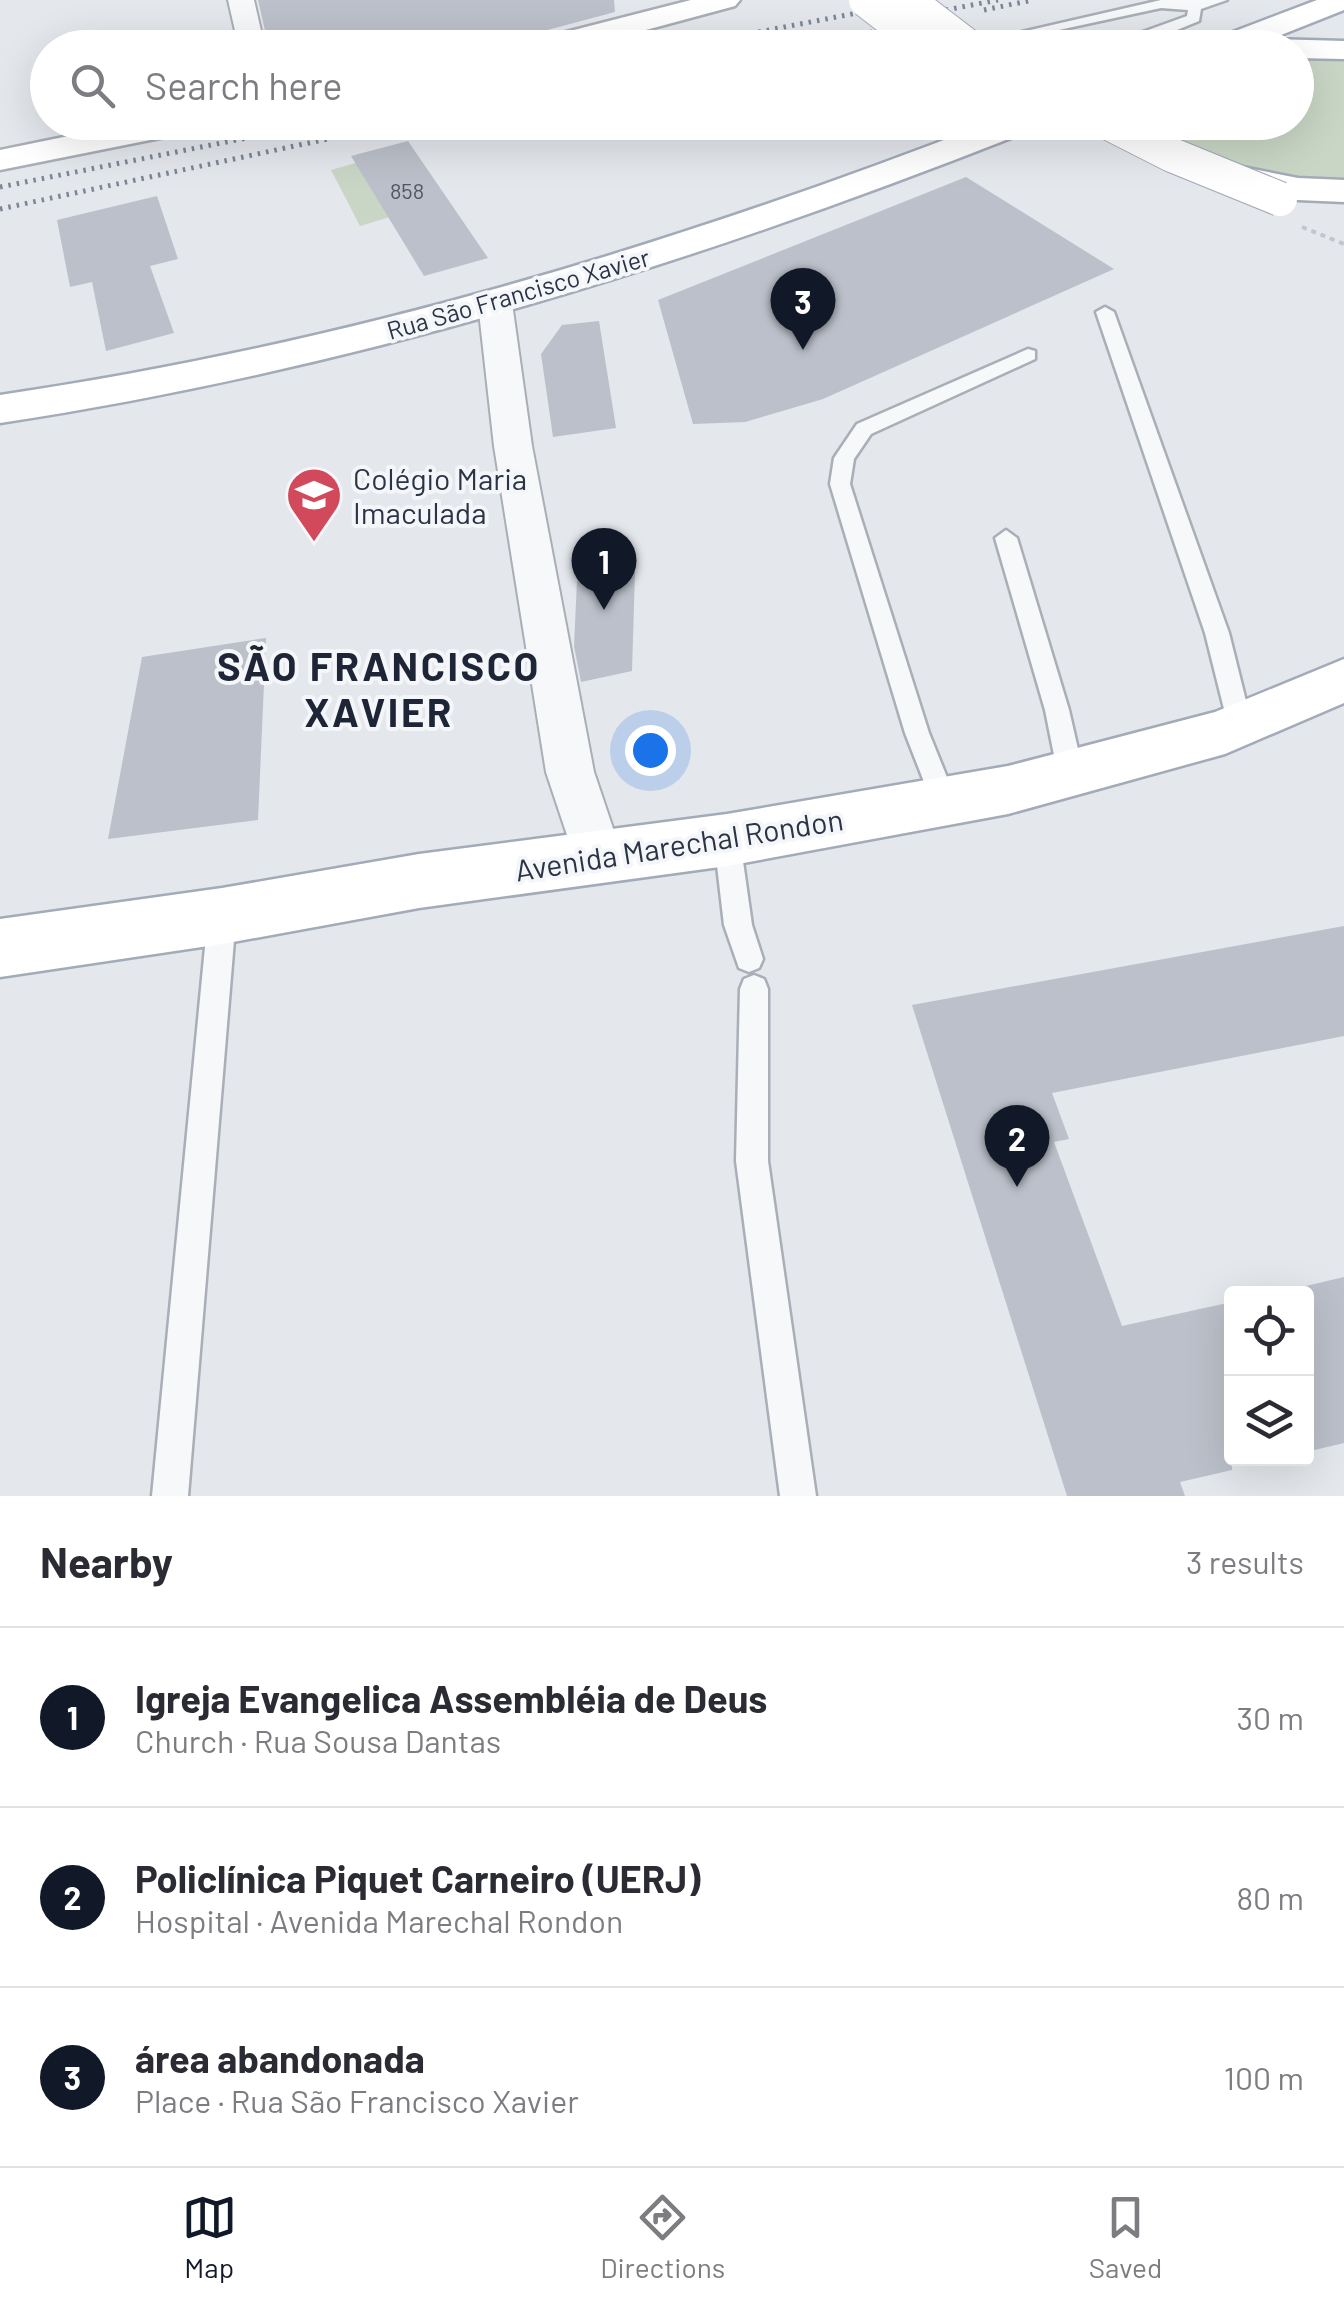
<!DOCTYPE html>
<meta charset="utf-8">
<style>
:root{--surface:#fff;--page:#f2f2f3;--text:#2b2b33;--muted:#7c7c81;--line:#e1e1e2;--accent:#111827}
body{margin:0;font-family:Barlow,sans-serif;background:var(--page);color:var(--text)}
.controls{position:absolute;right:30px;bottom:30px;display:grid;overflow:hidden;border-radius:10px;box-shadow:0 10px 40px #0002}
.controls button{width:90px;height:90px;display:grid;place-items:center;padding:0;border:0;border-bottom:2px solid var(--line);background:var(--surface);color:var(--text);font:50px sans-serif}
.you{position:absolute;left:650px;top:750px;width:35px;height:35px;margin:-25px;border:8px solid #fff;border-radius:50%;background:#1a73e8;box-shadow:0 0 0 15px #1a73e833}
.badge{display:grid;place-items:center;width:65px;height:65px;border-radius:50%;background:var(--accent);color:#fff;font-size:32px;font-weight:700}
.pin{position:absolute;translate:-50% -82px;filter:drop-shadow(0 2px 5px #0008)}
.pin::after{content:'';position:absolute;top:52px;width:35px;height:30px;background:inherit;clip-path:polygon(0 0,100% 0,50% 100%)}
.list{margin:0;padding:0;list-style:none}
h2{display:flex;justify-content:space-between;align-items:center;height:130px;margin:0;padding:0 40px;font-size:42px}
h2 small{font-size:32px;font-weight:400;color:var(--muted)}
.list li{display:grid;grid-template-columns:65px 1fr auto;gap:30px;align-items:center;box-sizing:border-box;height:180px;padding:0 40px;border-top:2px solid var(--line)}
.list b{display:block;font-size:38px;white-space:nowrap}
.list p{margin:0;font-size:32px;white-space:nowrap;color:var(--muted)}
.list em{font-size:32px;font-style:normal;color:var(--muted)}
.icon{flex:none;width:55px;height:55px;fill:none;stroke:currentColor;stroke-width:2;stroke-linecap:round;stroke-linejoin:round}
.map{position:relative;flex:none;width:1344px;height:1496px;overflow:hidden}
.search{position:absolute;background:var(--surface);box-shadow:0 10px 40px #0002;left:30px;right:30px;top:30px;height:110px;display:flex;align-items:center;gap:25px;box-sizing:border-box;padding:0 35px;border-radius:55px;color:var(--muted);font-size:38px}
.sheet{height:670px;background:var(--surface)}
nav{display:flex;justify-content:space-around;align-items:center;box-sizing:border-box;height:140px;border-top:2px solid var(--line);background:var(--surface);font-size:28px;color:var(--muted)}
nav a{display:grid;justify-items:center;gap:5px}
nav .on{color:var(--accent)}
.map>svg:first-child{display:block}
.green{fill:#c9d6c5}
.building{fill:#bbc0ca}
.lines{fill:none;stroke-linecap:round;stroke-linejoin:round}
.lane-casing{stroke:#a9aeb7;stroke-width:5}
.street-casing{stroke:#a9aeb7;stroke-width:4}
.secondary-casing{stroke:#a9aeb7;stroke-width:5}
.primary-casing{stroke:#a3abb8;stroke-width:5}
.path{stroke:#c2c5cb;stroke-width:4;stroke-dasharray:5 5;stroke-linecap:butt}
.lane{fill:#f7f8fa;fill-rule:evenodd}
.street{fill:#f7f8fa;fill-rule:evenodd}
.secondary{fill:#fff;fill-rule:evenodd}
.primary{fill:#fff;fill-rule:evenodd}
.rail{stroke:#7d8696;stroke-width:5;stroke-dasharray:2.5 6;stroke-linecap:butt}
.secondary-bridge-casing{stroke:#a9aeb7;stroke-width:36;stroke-linecap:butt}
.primary-bridge-casing{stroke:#a3abb8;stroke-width:36;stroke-linecap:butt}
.secondary-bridge{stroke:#fff;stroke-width:34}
.primary-bridge{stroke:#fff;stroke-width:34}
.labels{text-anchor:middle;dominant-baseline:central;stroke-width:8;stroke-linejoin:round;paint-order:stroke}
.far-number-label{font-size:22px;fill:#4f5766}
.far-street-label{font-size:25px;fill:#2b3445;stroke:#f4f6f9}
.poi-label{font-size:30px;fill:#2b3445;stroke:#f4f6f9;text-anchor:start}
.street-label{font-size:30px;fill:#2b3445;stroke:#f4f6f9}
.district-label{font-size:40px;font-weight:bold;letter-spacing:2.5px;fill:#1d2536;stroke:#f4f6f9}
</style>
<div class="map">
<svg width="1344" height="1496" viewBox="0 0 1344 1496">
<rect width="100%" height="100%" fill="#e4e7ec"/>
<path class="green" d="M1297 53 1344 57V183L1283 180 1221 167 1131 123 1296 122Z
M356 163 390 217 360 226 331 170Z"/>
<path class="building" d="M258 0H614L615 12 480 48H269Z
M408 141 488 258 424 276 351 156Z
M966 177 1114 269 823 399 745 422 693 424 658 300Z
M157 196 178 259 150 266 174 333 106 351 92 282 70 287 57 220Z
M599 321 616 428 553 437 541 354 562 325Z
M635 572 632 671 581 682 574 646 577 581Z
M266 638 258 820 108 839 142 657Z
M1344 926V1036L1052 1093 1069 1139 1054 1142 1122 1326 1232 1302V1470L1180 1482 1185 1496H1067L912 1005Z
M1344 1277V1443L1306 1452V1286Z"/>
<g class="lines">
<g class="lane-casing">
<path id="lane" d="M1161 0H1227L1201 9 1199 21 1133 48H1119L1126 38 1187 16 1188 10 1161 8 994 44 987 40Z
M1105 307 1114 312 1229 633 1252 725 1249 732H1231L1228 725 1205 633 1096 312Z
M1028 349 1035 351V359L871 434 854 459 850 484 929 733 957 802 953 810 944 813 935 810 905 733 830 484 834 458 857 424Z
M1006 530 1017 538 1069 710 1084 775 1080 783 1071 786 1062 783 1058 775 1045 710 995 538Z
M727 828 736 832 740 840 752 925 763 959 759 968 749 972 739 968 724 925 714 840 718 832Z
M222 903 232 907 236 916 188 1496H152L208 916 212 907Z
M754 975 764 979 768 989V1161L816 1496H780L736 1161 740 989 744 979Z"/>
</g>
<g class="street-casing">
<path id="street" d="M228 0H254L265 48H239Z
M495 293 507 296 512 303 532 446 594 772 622 855 615 871 597 877 579 871 546 772 494 446 478 303 483 296Z"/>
</g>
<g class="secondary-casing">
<path id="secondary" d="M691 0H740L735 6 579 48H527L531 41Z
M137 122H206L202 129 190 132 0 170V150Z"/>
</g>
<g class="primary-casing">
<path id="primary" d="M1317 0H1344V10L1271 39 1344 41V59L1296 58V48H1205L1209 41Z
M991 122H1038L1034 129C699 262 357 369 0 423V395C342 345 669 247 991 122Z
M1222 163 1298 178 1344 180V202L1298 200 1210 181 1204 174 1210 167Z
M1344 659V703L1225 754 1008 814 727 866 419 908 222 944 0 977V919L222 888 419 854 727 814 1008 766 1215 712Z"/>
</g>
<path class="path" d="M1302 227 1344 244"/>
<use href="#lane" class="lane"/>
<use href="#street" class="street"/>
<use href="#secondary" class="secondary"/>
<use href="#primary" class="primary"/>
<path class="rail" d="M984 10 1033 0
M904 18 998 0
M675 48 925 0
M795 48 920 22
M0 187 327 122
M0 209 407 122"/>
<g class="secondary-bridge-casing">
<path id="secondary-bridge" d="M866 0 928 48"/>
</g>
<g class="primary-bridge-casing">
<path id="primary-bridge" d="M907 0 970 48
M1107 122 1172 155 1280 199"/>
</g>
<use href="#secondary-bridge" class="secondary-bridge"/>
<use href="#primary-bridge" class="primary-bridge"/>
</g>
<defs>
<g id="school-pin" transform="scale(2.875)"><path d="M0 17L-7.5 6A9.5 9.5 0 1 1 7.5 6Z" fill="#d1495b" stroke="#f4f6f9"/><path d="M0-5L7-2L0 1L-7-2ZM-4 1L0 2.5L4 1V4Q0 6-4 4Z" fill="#fff"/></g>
</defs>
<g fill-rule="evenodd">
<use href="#school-pin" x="314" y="495"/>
</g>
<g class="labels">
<g class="far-number-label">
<text x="407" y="190">858</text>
</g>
<g class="far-street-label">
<text transform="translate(518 293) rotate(-16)">Rua São Francisco Xavier</text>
</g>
<g class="poi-label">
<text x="353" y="478">Colégio Maria<tspan x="353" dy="34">Imaculada</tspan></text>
</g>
<g class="street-label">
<text transform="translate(679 844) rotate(-9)">Avenida Marechal Rondon</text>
</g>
<g class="district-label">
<text x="379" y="665">SÃO FRANCISCO<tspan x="379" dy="46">XAVIER</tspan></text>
</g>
</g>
</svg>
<div class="controls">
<button><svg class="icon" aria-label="locate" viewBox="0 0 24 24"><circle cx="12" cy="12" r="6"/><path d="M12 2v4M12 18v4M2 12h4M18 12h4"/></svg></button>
<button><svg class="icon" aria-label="layers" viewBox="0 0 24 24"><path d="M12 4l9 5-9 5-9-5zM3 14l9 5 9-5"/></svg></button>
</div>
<div class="you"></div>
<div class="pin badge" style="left:604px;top:610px">1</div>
<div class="pin badge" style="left:1017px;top:1187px">2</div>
<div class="pin badge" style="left:803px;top:350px">3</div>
<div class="search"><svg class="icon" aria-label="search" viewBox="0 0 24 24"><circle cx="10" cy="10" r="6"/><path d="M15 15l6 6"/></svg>Search here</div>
</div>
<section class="sheet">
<h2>Nearby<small>3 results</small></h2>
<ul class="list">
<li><span class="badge">1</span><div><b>Igreja Evangelica Assembléia de Deus</b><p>Church · Rua Sousa Dantas</p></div><em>30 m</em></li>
<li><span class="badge">2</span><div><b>Policlínica Piquet Carneiro (UERJ)</b><p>Hospital · Avenida Marechal Rondon</p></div><em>80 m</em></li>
<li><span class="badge">3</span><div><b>área abandonada</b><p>Place · Rua São Francisco Xavier</p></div><em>100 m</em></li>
</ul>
</section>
<nav>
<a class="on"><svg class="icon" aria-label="map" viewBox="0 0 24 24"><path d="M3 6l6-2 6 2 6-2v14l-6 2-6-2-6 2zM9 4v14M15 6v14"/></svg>Map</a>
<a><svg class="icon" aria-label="directions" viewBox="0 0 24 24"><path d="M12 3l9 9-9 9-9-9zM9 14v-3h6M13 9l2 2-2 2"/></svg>Directions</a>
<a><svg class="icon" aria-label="saved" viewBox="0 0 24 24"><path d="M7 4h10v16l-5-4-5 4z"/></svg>Saved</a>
</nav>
